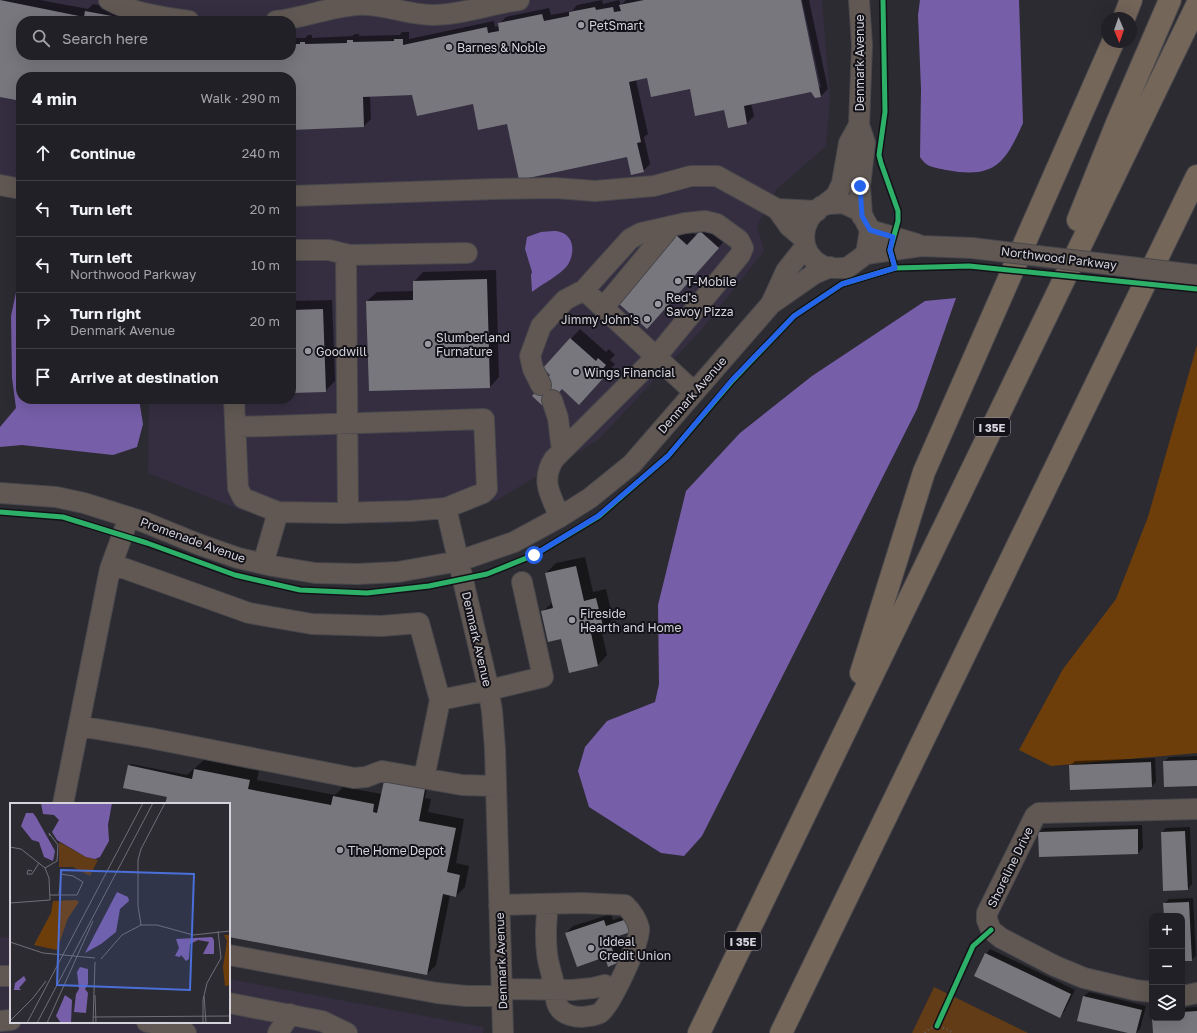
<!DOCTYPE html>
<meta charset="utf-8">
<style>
:root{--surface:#212026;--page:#2d2d32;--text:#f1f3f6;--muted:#a2a3a7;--line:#3e3e43}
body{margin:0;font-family:"Golos Text",sans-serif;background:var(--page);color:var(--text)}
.controls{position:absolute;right:12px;bottom:12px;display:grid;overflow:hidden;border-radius:8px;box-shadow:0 4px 16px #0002}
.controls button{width:36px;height:36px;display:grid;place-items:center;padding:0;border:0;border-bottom:1px solid var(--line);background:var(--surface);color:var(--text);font:20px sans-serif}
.compass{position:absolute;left:1101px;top:12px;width:36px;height:36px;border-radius:50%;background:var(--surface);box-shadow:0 4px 16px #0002;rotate:178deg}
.stop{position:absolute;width:12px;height:12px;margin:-9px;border:3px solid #2563eb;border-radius:50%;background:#fff}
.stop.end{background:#2563eb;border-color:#fff;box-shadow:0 1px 4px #0008}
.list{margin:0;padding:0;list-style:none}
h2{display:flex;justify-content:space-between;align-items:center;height:52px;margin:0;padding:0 16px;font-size:17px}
h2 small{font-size:13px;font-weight:400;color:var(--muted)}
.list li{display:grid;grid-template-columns:26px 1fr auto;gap:12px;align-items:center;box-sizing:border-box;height:56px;padding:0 16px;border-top:1px solid var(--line)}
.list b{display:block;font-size:15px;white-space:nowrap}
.list p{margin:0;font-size:13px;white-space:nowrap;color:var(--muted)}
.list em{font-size:13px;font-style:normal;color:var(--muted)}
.icon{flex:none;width:22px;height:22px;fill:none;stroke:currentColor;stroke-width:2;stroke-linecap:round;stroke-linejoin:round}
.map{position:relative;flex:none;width:1197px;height:1033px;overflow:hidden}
.search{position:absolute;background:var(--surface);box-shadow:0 4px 16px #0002;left:16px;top:16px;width:280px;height:44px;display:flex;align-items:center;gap:10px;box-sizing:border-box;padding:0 14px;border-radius:16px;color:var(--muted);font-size:15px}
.panel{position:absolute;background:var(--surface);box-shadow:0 4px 16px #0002;left:16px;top:72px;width:280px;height:332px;border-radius:16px}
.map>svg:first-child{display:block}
.built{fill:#342e40;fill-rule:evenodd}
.green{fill:#623b17}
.forest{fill:#6e3e0a}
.water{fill:#775ea9}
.shadow{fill:#0007}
.building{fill:#78777d}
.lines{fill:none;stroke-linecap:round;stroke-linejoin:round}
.minor-casing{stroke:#48474c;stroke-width:22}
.highway-casing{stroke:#48474c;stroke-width:24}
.path{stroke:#635d5c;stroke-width:2.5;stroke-dasharray:1 3;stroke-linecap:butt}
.minor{stroke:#615853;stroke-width:20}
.highway{stroke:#75665a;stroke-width:22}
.minor-bridge-casing{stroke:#48474c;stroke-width:22;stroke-linecap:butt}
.minor-bridge{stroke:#615853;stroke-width:20}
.cycleway-casing{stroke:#131218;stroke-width:8}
.cycleway{stroke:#2db169;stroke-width:5}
.route{stroke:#2563eb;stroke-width:5}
.poi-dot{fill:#9a98a0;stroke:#131218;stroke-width:1.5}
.labels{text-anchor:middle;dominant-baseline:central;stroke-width:4;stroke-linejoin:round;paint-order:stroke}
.shield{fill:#131218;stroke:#9c99a1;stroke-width:1}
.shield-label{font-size:11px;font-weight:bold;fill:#d6d3dc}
.poi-label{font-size:12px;fill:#d6d3dc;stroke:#131218;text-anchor:start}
.street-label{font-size:12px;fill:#d6d3dc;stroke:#131218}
.inset-road{fill:none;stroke:#706e76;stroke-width:1}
.view{fill:#4b6fd9;fill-opacity:0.15;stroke:#4b6fd9;stroke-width:2}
.inset-edge{fill:none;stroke:#d6d3dc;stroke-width:2}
</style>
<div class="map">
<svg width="1197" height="1033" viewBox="0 0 1197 1033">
<rect width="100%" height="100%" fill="#2c2b32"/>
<path class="built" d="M0 0H822L830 97 826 146 776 190 757 226 764 251 702 329 598 440 497 500 388 524 243 511 148 473 149 399H291V77H21V196L0 193ZM21 21H291V55H21Z
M0 937 11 938V1022H229V979L483 1027V1033H0Z"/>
<path class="green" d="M934 987 1028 1033H912Z"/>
<path class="forest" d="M1197 345V753L1051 766 1019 750 1063 669 1116 599 1148 517Z"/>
<path class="water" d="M920 0H1019L1023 123C1005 164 994 179 946 170 934 167 927 168 920 157L921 89 918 15Z
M541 232C546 232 555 230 560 232 575 236 575 255 567 266 560 275 542 284 532 292L531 275 532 272 525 249 527 237Z
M21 269V399H139L143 424 137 447 113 455 22 445 0 447V427L16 408 12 378 11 316Z
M956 298 917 409 702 836 684 856 661 853 589 807 578 771 585 747 607 721 655 702 659 684 658 605 686 491 740 433 812 376 925 301Z"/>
<path class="shadow" d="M0 0H40L88 9 93 4 123 10 141 21H21V55H291V38H305L308 35H312V38L352 36 355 34H359V36L400 35 402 32H409V39L494 21 495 27 499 26V24L506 17 549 8 551 15 572 11 577 5 602 0 603 4 619 0 621 5 626 0H800L818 86 821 88 802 0H809L828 89 821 96 816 97 811 91 751 103 754 116 747 123 728 127 725 109 690 88 648 77 636 80 648 134 644 137 650 164 643 171 628 156 508 122 474 103 413 94 370 96 371 119 364 126 291 129V77H21V100L0 96Z
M710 223 727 238 656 318 677 236 686 227 697 236Z
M496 270 499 377 490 387 367 301 377 292 414 291V282L423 272Z
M332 300 335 381 325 391 291 392V301Z
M580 329 606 352 609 349 615 355 610 360 615 364 588 394 552 375 544 368Z
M585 557 593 592 606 589 613 619 601 629 607 655 598 665 569 672 562 638 542 612 553 602 546 573 556 563Z
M1197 756V785L1164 762 1169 757Z
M1155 758 1156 782 1152 786 1070 766 1075 761Z
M204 760 259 771 257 780 335 795 343 787 382 794 385 781 427 788 425 798 431 799 428 812 464 819 456 863 469 866 465 887 456 896 450 895 436 965 427 974 229 936V804H166L168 796 129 766 131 764 187 775Z
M1142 825 1143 848 1138 853 1040 856 1039 832 1044 828Z
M1190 827 1192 884 1188 889 1162 832 1166 828Z
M1193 898 1196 956 1191 960H1182V916H1165L1164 904 1169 899Z
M637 912 617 935 624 956 617 963 566 933 573 926 611 914 613 920Z
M990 949 1075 990 1064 1012 1060 1016 986 954Z
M1089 992 1146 1006 1140 1029 1136 1033H1132L1078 1020 1084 996Z
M1197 1007V1033H1154L1153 1018H1182V1008Z"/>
<path class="building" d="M0 0 84 17 85 11 117 17 116 21H21V55H291V44H300V42H305V44L347 43V40H353V42L394 41V39H403V45L487 27 488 33 499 31 498 23 542 14 544 21 569 16V12L595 7 596 10 613 7 614 12 621 11 619 5 644 0H801L821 97 815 98 811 92 744 106 747 124 728 128 724 110 695 116 690 89 651 97 647 78 629 82 641 142 637 143 644 172 631 175 627 157 519 180 507 124 478 130 473 104 417 116 412 95 363 97 364 127 291 130V77H21V101L0 97Z
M700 231 719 248 647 329 617 302 676 235 687 245Z
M487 279 490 388 369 391 366 301 413 300V281Z
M323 309 326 392 291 393V310Z
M570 338 596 361 598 358 606 365 602 370 607 374 579 405 562 389 545 408 532 396 550 375 543 368Z
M576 566 584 601 596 598 604 630 591 633 598 666 569 673 561 639 548 642 541 611 553 608 545 573Z
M1197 760V786L1164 787 1163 761Z
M1151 762 1152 787 1070 790 1069 765Z
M128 765 192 779 194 769 250 780 248 789 331 805 333 796 374 804 373 812 377 813 384 781 425 789 419 821 456 828 447 872 460 875 456 897 443 894 427 975 229 937V804H165L167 797 123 788Z
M1138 829V854L1039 857 1038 832Z
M1185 831 1188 890 1163 891 1161 832Z
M1189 902 1192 961H1182V916H1164L1163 903Z
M630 918 634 931 609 939 617 963 608 967 605 957 577 967 565 933 604 920 606 926Z
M985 953 1071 994 1060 1018 974 976Z
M1083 996 1142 1010 1136 1033H1128L1077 1021Z
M1197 1011V1033H1153L1152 1018H1182V1012Z"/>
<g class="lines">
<g class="minor-casing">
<path id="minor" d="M109 0C132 13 162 17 189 21
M859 0 862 45 859 125 865 143 860 186 862 216
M276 21C303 18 329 7 357 5 383 3 406 15 432 15 462 15 490 4 519 0
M0 185 21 189
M291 196 495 189 555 188 595 191 654 186 691 176H717L777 209 817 211
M843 203 860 211 870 230 866 254 847 268C841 268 829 269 823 266 797 253 799 221 822 206 827 203 837 204 843 203Z
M823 206 836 196 842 183 849 143 859 125
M777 209 789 226 804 239
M870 230 917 244
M291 250H329L349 255 467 253
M346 254 348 513
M866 254 921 246 972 248
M584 290 694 392
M771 304 814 274 830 267
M603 308 671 226
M541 385 533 369 530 356 541 326 565 300 584 290 630 239 641 233 685 223 705 221 717 224 739 240 743 248 740 255 656 357 554 459C540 481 551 496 560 517
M234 399 238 488 243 498 278 512 337 513 410 511 446 508 483 493 487 489 484 419 235 427
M552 400 558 418 562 451
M0 493 56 497 84 503 144 522 198 544 238 558 273 566 315 573 358 574 398 572 459 561 514 542 560 517 590 498 632 464 771 304 786 271 805 247
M446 508 487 682 492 711 495 749 503 1033
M112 564 249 613 312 624 381 626 419 623 440 700 424 778
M263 564 278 512
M440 700 489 690 543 677 522 582
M79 726 150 738 354 778 366 777 382 771 462 785 496 786
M63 804 110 569 129 517
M499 905 582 903 625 905C631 911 637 919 639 928 641 941 611 1005 600 1013 595 1016 588 1016 582 1017 575 1017 565 1015 560 1009 555 1003 556 996 555 989 553 977 548 965 547 953 545 937 546 921 548 904
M229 955 437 993 466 996H502
M0 976H11
M502 989 572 990 593 988 605 985
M1152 992 1135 990 1084 978 1055 966 1001 938 991 930 987 920V913L1035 816 1039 813 1197 809
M1182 996 1197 993
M229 1003 322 1021 347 1033
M0 1021 11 1020
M147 1022 181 1028 186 1033
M278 1033 290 1014"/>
</g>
<g class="highway-casing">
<path id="highway" d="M1124 18 1131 0
M1078 220 1117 123 1170 0
M861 673 924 472 1113 42
M699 1033 1197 5
M781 1033 1197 176"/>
</g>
<path class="path" d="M925 1033C933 1024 943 1026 953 1033"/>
<use href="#minor" class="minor"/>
<use href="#highway" class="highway"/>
<g class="minor-bridge-casing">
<path id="minor-bridge" d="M972 248 1197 275"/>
</g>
<use href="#minor-bridge" class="minor-bridge"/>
<g class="cycleway-casing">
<path id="cycleway" d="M883 0 885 112 879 155 881 163 898 211V221L890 250 895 268
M0 512 63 517 147 543 235 575 300 590 367 593 429 586 487 574 534 555 599 516 668 456 733 380 794 316 842 284 895 268 969 266 1197 289
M937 1026 973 946 991 930"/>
</g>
<use href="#cycleway" class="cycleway"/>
</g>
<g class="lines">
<path class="route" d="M534 555 598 516 668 456 732 380 794 316 842 284 895 268 890 250 893 237 870 230 862 216 860 186"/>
</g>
<g class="poi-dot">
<circle cx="581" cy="25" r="4"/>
<circle cx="449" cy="47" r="4"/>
<circle cx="678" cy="281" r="4"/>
<circle cx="658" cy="304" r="4"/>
<circle cx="647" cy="319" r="4"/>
<circle cx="428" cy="344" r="4"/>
<circle cx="308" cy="351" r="4"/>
<circle cx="576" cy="372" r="4"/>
<circle cx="572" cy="620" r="4"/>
<circle cx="340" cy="850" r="4"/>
<circle cx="591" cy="948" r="4"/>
</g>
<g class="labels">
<g class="shield">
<rect x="974" y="418" width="36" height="18" rx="3"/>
<rect x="725" y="932" width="36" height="18" rx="3"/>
</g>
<g class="shield-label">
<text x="992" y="427">I 35E</text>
<text x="743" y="941">I 35E</text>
</g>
<g class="poi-label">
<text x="589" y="25">PetSmart</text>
<text x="457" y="47">Barnes &amp; Noble</text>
<text x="686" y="281">T-Mobile</text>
<text x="666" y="297">Red's<tspan x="666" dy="14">Savoy Pizza</tspan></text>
<text x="639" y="319" text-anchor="end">Jimmy John's</text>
<text x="436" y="337">Slumberland<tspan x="436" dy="14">Furnature</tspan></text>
<text x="316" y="351">Goodwill</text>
<text x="584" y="372">Wings Financial</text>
<text x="580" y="613">Fireside<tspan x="580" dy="14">Hearth and Home</tspan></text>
<text x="348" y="850">The Home Depot</text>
<text x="599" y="941">Iddeal<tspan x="599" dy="14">Credit Union</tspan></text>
</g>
<g class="street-label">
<text transform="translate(859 63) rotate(-90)">Denmark Avenue</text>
<text transform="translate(1059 258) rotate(7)">Northwood Parkway</text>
<text transform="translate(692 395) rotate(-49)">Denmark Avenue</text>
<text transform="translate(193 540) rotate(20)">Promenade Avenue</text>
<text transform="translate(477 639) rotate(77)">Denmark Avenue</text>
<text transform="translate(1010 867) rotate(-64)">Shoreline Drive</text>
<text transform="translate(501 961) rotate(-92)">Denmark Avenue</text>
</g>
</g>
<g transform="translate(10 803)">
<rect width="220" height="220" fill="#2c2b32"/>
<path d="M49 39 76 54 88 57 80 73 63 64H49Z" fill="#623b17"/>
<path d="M66 97 69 99 58 115 47 147 24 142 41 110 43 98ZM214 132H220V182L215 183 213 164 217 138Z" fill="#6e3e0a"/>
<path d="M31 0H102L98 22 99 38 90 54 85 56 76 54 47 37 42 29 49 17 44 12 33 11ZM16 10H23L26 14 45 48 43 58 34 54 29 39 22 37 11 23ZM107 89 118 94 119 98 110 106 106 129 91 141 75 150ZM202 134 204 137V151H193L199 139 188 137 180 141 179 156 176 158 171 152 170 154 165 153 169 145 166 136ZM70 164 78 166V181L75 186 78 190 76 210 64 209 66 191 69 186 67 169ZM14 173 16 177 9 185 11 187H4L5 180ZM55 192 62 197 61 220H51L46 213Z" fill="#775ea9"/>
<path class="inset-road" d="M0 44 11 46 35 65 39 75 40 97 0 100M35 65 47 58 48 42 39 30 40 33M22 68 18 67 17 71H22L29 60M40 92H67L73 79 63 73 51 71 49 92M131 122 128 103V57L131 46 155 0M0 139 33 150 85 155M91 156 112 132 131 122H147L183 132 220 128M85 192 86 220M194 193 196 220M83 214 220 213M0 218 23 195 36 178M17 220 133 0M27 220 143 0M37 220 83 118M83 220 85 159M193 220V197L197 180 211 155 208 128"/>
<path class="view" d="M51 67 184 71 180 187 47 182Z"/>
<rect width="220" height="220" class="inset-edge"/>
</g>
</svg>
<div class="controls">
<button>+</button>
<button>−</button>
<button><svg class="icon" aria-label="layers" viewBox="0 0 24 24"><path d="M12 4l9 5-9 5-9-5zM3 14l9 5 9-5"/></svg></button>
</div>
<svg class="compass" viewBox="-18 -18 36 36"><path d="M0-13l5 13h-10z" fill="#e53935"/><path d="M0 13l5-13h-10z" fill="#a2a3a7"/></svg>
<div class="stop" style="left:534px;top:555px"></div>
<div class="stop end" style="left:860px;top:186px"></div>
<div class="search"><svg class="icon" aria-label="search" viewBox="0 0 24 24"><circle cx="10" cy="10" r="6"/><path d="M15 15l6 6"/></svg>Search here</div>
<section class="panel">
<h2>4 min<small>Walk · 290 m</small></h2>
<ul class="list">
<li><svg class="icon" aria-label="ahead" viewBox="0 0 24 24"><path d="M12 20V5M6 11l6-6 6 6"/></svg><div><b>Continue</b></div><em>240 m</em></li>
<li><svg class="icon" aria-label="left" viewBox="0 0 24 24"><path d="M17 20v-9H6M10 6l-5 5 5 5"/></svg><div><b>Turn left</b></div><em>20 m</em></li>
<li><svg class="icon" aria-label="left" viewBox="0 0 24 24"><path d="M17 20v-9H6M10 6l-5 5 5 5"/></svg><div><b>Turn left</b><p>Northwood Parkway</p></div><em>10 m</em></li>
<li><svg class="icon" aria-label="right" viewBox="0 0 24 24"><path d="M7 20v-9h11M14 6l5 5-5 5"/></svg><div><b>Turn right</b><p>Denmark Avenue</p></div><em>20 m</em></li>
<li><svg class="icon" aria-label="arrive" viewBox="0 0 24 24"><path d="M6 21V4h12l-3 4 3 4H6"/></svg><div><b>Arrive at destination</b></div></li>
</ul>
</section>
</div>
